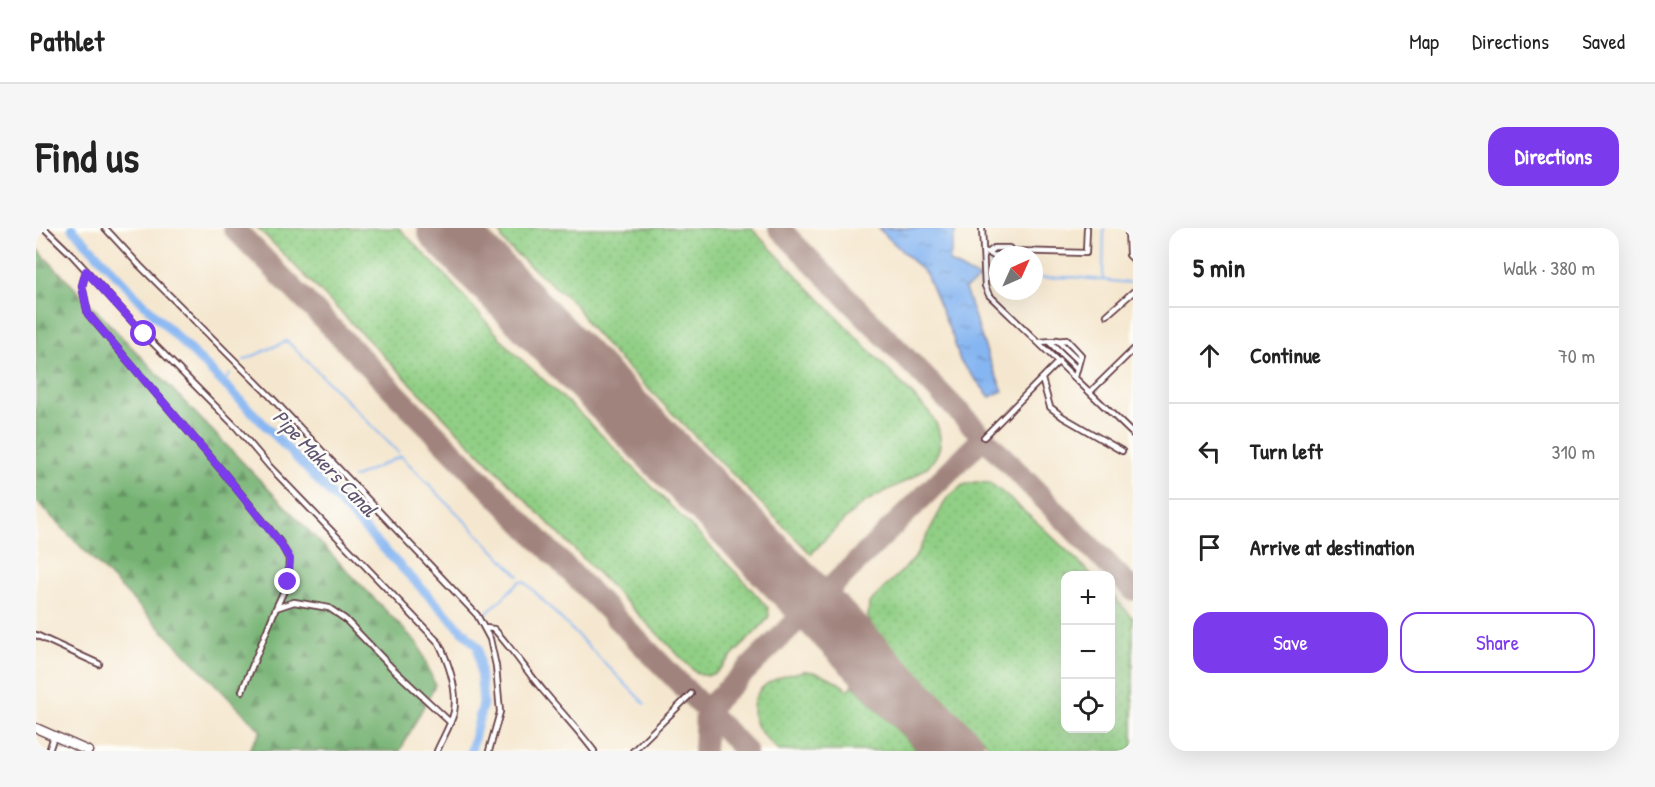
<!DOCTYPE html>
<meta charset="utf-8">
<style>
:root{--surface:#fff;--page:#f6f6f6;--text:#222;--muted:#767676;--line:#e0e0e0;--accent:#7c3aed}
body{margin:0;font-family:"Patrick Hand",sans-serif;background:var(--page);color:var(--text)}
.controls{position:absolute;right:18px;bottom:18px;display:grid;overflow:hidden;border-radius:12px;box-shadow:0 6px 24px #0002}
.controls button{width:54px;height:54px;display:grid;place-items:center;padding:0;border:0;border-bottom:2px solid var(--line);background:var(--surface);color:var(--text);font:30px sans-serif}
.compass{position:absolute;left:953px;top:18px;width:54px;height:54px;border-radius:50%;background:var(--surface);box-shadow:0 6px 24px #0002;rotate:45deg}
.stop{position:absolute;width:18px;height:18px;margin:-14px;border:4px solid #7c3aed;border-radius:50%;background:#fff}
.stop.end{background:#7c3aed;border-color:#fff;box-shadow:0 2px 6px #0008}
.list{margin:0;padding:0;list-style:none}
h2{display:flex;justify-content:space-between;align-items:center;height:78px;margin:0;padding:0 24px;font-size:26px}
h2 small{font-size:20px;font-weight:400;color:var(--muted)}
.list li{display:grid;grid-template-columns:39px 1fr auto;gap:18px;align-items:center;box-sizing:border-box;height:96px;padding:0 24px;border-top:2px solid var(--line)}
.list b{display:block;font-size:22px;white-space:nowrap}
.list em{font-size:20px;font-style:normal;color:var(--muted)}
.actions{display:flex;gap:12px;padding:18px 24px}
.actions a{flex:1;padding:14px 0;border:2px solid var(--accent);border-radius:18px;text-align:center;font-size:21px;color:var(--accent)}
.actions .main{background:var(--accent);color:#fff}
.icon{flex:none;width:33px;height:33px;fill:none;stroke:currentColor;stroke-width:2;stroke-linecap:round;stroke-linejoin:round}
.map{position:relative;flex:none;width:1097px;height:523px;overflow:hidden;border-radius:18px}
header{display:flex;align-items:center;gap:36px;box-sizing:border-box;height:84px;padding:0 30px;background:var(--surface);border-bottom:2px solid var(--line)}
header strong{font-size:28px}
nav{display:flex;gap:33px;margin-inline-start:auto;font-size:21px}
.intro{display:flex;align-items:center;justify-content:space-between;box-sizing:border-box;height:144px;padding:0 36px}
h1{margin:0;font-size:42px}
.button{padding:15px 27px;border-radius:18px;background:var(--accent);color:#fff;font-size:21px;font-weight:700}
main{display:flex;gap:36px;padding:0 36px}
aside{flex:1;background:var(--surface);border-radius:18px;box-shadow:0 6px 24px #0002}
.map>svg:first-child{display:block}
.grass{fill:url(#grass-dots);stroke:#6e7758;stroke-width:1.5}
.forest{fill:url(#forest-firs);stroke:#5f684e;stroke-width:1.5}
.water{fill:url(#water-ripples);stroke:#686a8e;stroke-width:1.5}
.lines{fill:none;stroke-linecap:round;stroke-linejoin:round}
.stream{stroke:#86b6f2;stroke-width:2}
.canal{stroke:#86b6f2;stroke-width:9}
.taxiway{stroke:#a0837d;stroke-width:22}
.runway{stroke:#a0837d;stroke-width:56}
.lane-casing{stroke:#643d44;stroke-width:8}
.street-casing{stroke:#643d44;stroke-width:11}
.lane{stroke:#fff;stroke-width:4.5}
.street{stroke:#fff;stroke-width:8}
.route{stroke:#7c3aed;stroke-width:8}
.labels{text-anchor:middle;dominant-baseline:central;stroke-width:5;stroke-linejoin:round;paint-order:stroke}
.water-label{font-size:21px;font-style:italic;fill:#5f5471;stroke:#fdfcf7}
</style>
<header>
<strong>Pathlet</strong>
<nav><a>Map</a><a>Directions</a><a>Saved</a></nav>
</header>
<div class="intro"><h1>Find us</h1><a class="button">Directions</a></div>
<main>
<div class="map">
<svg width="1097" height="523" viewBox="0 0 1097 523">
<defs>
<pattern id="grass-dots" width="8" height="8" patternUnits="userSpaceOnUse" patternTransform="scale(1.5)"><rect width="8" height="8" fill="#91cf85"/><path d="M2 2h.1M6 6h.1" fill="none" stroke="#7fb173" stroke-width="1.8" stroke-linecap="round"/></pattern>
<pattern id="forest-firs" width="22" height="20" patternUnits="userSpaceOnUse" patternTransform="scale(1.5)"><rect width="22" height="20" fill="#74b272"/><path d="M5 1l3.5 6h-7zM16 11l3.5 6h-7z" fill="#61905e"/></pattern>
<pattern id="water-ripples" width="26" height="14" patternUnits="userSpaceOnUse" patternTransform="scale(1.5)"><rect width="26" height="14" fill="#86b6f2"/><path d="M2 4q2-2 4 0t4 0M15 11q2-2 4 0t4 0" fill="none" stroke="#7093c4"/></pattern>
</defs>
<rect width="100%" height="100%" fill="#fdfcf7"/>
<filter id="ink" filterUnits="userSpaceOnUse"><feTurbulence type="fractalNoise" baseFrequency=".0167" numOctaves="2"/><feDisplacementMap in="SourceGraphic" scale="12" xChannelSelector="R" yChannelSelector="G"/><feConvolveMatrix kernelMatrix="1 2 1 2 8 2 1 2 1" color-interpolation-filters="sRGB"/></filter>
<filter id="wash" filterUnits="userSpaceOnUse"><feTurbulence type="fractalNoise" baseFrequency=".008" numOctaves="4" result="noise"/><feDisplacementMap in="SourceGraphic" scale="24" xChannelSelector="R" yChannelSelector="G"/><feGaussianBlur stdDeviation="1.35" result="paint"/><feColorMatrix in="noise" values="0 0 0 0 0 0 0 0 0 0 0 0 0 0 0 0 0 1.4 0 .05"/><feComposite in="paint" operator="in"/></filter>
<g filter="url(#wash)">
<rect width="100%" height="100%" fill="#f5e7cf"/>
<path class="grass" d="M222 0H363L409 47 474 121 550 191 709 354 732 380 733 388 729 394 681 444C673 448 667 449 659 444Z
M464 0H715L893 184C896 189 900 194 902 200 917 244 853 257 828 275 809 289 792 309 775 326L577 125 552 97 539 76 471 18 466 11Z
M940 254 953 255 960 259 1005 298 1056 347H1030V500H1074L1075 366 1097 390V523H958L835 397 832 389 833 375 878 331 911 270 927 257Z
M767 443C785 443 799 451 812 462L817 457 882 523H742C735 515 726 507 720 497 718 492 717 485 717 479 720 453 746 448 767 443Z"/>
<path class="forest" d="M0 20 383 417 399 457 364 523H212L225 503 0 273Z"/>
<path class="water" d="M842 0H920L913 34 944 51 929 61 953 131 967 163 954 169 924 133 917 110 890 46Z"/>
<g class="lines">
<path class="stream" d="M954 0V1
M998 50 1037 49 1094 55
M1067 51 1068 0
M953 52 962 51
M955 52V28
M208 132 251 113 362 224
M187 155 194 146
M317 250 365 228 483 348
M300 272 307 264
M447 389 484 353 489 354 609 476
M429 406 433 402"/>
<path class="canal" d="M36 0 103 71 220 188 442 419 447 475 435 523"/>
<path class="taxiway" d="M198 0 710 523
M743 0 1097 362
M668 523 670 482 948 209"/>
<path class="runway" d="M409 0 921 523"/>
</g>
</g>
<g filter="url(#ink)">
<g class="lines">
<g class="lane-casing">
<path id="lane" d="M8 0 36 27 108 106 200 199 234 239 403 415C413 436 422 461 418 484 415 497 406 511 401 523
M69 0 104 38 234 168 441 387 454 411 460 438 464 484 453 523
M946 0 949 58 953 67 1097 206
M1092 0 1093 27 1097 31
M951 24 958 28 962 27
M953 24 958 20H973L977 23 1050 25 1051 0
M962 27 974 26 977 23
M50 43 46 58 52 86 187 244 244 314 253 331 252 354 240 380
M1071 87 1097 64
M1021 112 1043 133
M1003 114 1031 112 1045 127 1039 149
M1013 114 1041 141
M1006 151 1014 179 1027 189 1086 223
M1054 164 1097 122
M948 209 1023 133
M449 400 458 401C477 422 492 445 510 466 526 485 543 503 558 523
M0 407 63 436
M206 463 240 380 258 374 293 380 309 391 356 440 414 494
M13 523 18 508
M597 523 655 466"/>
</g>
<g class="street-casing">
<path id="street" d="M0 500 52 523"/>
</g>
<use href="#lane" class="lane"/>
<use href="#street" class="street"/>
</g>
</g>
<g class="lines" filter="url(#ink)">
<path class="route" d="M108 106 50 43 46 58 52 86 187 244 244 315 254 331 252 354"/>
</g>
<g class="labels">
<g class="water-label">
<text transform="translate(289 235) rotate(46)">Pipe Makers Canal</text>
</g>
</g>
</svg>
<div class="controls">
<button>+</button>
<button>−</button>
<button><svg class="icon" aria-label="locate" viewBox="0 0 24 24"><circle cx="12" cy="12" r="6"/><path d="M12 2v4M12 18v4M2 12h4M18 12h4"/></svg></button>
</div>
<svg class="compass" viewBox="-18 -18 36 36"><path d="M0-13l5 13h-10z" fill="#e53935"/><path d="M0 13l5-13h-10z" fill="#767676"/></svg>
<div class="stop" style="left:108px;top:106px"></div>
<div class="stop end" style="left:252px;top:354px"></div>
</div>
<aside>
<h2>5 min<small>Walk · 380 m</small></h2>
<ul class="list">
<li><svg class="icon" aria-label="ahead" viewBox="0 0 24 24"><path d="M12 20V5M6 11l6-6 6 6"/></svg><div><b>Continue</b></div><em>70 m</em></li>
<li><svg class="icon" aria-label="left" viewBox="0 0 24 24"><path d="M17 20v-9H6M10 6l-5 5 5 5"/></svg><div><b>Turn left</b></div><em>310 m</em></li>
<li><svg class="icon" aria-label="arrive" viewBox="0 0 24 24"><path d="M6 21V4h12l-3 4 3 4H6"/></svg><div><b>Arrive at destination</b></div></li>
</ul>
<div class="actions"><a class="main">Save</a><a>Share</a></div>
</aside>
</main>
